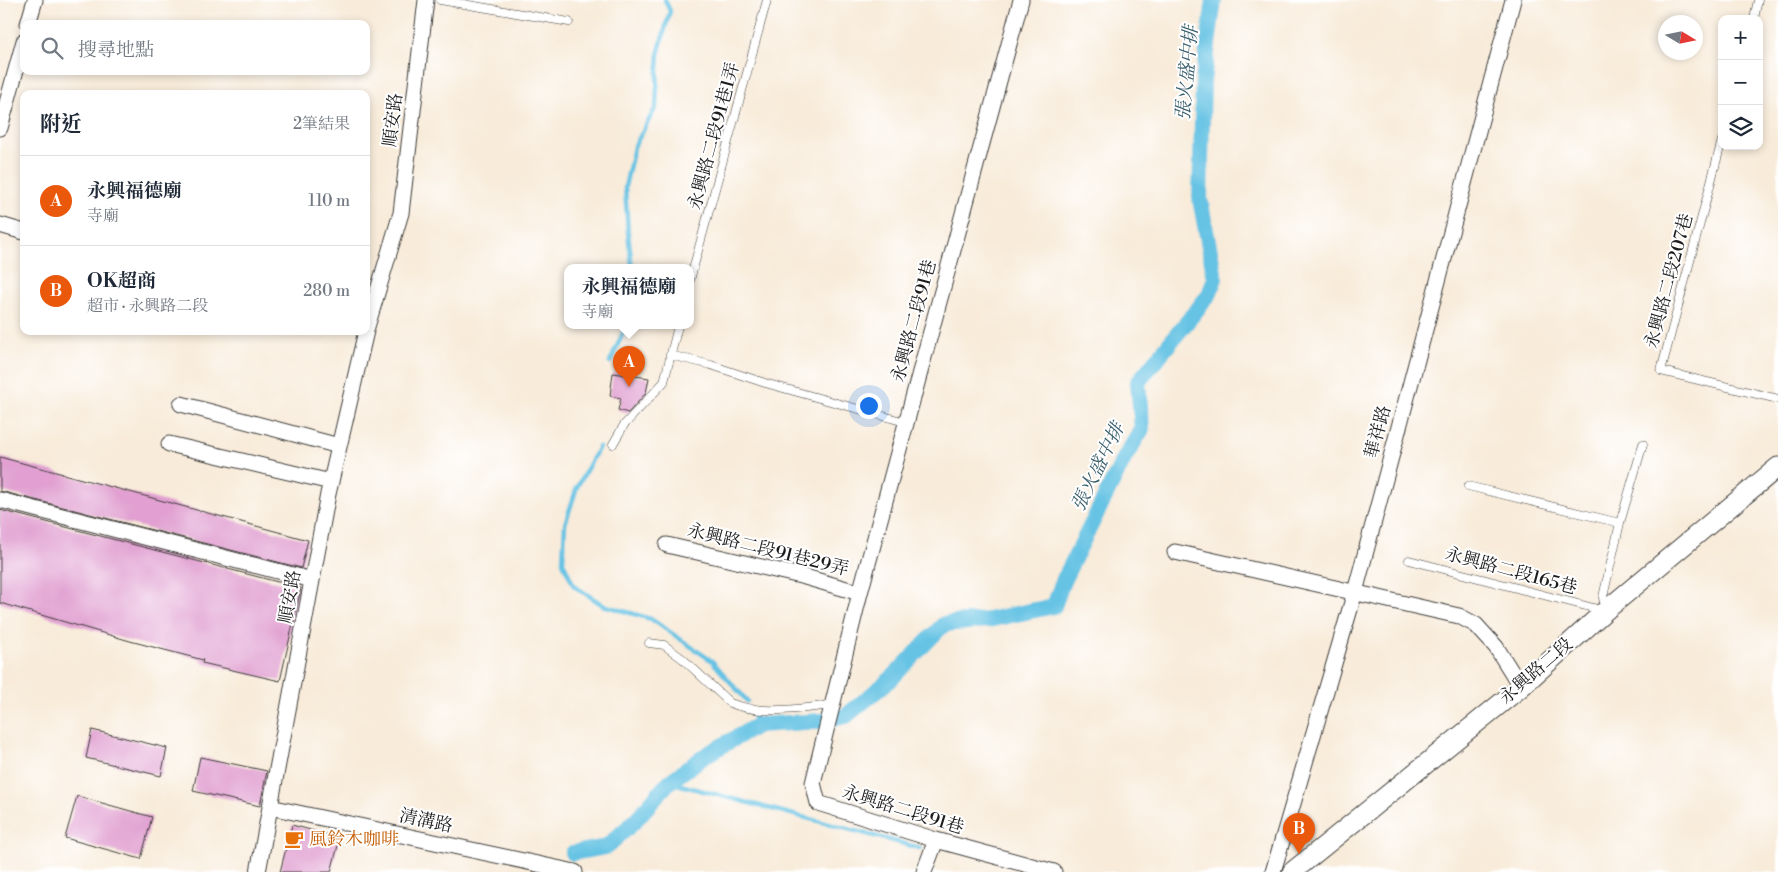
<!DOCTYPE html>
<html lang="zh-TW">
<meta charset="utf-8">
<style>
:root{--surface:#fff;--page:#f2f2f3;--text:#1f2937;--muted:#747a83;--line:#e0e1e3;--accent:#ea580c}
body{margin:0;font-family:"Libre Bodoni","Noto Serif TC",serif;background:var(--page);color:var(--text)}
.controls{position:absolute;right:15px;top:15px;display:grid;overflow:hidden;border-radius:10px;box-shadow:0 2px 8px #0003}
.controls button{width:45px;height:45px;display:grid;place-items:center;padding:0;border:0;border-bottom:1px solid var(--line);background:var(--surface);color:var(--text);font:25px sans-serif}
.compass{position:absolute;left:1658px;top:15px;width:45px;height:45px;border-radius:50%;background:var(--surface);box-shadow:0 2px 8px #0003;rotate:100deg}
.you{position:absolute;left:868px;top:405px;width:18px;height:18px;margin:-12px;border:4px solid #fff;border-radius:50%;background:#1a73e8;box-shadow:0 0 0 8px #1a73e833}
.badge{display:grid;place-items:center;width:32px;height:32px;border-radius:50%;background:var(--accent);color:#fff;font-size:16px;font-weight:700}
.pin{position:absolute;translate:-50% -41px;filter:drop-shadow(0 1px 2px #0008)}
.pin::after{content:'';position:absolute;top:26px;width:18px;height:15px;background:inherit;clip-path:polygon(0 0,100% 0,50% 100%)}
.popup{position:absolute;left:564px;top:264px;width:130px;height:65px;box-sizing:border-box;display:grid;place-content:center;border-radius:10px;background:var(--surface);filter:drop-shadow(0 1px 4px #0005);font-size:16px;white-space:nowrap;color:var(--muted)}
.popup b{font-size:19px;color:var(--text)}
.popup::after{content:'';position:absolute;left:50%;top:100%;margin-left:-10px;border:10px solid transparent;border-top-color:var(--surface)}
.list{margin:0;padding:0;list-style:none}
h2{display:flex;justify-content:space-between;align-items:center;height:65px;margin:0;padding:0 20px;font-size:21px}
h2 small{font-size:16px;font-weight:400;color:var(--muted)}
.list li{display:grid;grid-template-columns:32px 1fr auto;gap:15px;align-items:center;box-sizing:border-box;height:90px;padding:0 20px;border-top:1px solid var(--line)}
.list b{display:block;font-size:19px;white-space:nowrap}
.list p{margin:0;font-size:16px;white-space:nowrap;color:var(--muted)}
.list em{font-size:16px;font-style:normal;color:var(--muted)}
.icon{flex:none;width:28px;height:28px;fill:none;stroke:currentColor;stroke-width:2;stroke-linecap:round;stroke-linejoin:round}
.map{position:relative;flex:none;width:1778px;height:872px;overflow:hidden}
.search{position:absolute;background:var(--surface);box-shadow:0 2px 8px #0003;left:20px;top:20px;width:350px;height:55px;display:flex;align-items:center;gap:12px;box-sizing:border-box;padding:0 18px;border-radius:10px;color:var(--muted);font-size:19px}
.panel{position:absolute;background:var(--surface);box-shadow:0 2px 8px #0003;left:20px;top:90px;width:350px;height:245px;border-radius:10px}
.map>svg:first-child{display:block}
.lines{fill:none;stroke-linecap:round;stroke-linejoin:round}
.stream{stroke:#66c3e4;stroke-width:4.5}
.canal{stroke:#66c3e4;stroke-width:16}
.building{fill:#e1a0d1}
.service-casing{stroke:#3d3b38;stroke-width:9}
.minor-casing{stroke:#3d3b38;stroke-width:17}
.tertiary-casing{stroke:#3d3b38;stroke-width:21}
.service{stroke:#fff;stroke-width:8}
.minor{stroke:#fff;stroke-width:15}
.tertiary{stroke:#fff;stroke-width:19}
.labels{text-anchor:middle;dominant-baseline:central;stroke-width:4;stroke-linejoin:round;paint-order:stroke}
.street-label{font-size:18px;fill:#1c1c1c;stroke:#fff}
.food-label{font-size:18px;fill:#c56008;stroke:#fff;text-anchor:start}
.water-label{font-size:19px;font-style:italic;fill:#3a5f6c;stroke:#fff}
</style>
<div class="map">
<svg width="1778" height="872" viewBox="0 0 1778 872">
<rect width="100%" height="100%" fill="#fff"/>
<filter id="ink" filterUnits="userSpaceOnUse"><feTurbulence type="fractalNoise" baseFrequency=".02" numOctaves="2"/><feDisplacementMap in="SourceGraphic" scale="10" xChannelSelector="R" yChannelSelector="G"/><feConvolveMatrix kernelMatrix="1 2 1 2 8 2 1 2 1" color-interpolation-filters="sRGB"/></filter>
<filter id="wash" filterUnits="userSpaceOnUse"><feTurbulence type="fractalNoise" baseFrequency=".0096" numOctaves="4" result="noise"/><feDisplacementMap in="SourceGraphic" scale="20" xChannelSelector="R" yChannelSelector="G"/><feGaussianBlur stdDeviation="1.12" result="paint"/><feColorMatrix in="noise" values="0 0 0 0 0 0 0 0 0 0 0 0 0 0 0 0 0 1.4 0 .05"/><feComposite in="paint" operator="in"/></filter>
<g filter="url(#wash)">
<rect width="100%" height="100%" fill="#f8ebd9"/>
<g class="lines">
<path class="stream" d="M632 268 628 232 625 187 634 147 656 107 659 51 670 11 665 0
M610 362 626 326
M599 447 577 487 565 524 563 562 574 586 603 605 651 619 712 661 747 701
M753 715 758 725
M669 782 920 848"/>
<path class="canal" d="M573 853 606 847 633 823 669 782 706 755 758 725 822 721 846 716 892 678 944 624 988 620 1054 606 1063 581 1125 457 1142 429 1138 382 1209 295 1215 278 1200 199 1203 81 1214 0"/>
</g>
<g id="blocks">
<path class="building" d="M613 373 649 378 646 393 628 413 618 410 621 398 610 396Z
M0 457 308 540 301 568 0 491Z
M0 510 301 588 280 681 202 663 203 660 130 641 0 603Z
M92 730 167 748 161 776 86 758Z
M200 757 267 771 260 806 193 791Z
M77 796 152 817 141 859 65 838Z
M292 825 340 838 331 872H280Z"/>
</g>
</g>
<g filter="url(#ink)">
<use href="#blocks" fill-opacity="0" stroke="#3d3b38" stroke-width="1"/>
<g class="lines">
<g class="service-casing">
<path id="service" d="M440 0 569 22
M1754 19 1758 0
M1722 140 1661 371 1778 399
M690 280 767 0
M670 355 711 365 765 383 905 422
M613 444 624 425 664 382 678 326
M1468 486 1620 523
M1409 560 1605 611 1603 597 1620 523 1643 444
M649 643 664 645 683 659 730 703C762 716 800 708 833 705"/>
</g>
<g class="minor-casing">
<path id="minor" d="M1021 0 860 593 813 783 818 803 936 840 1054 872
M28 24 35 0
M0 128 24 41
M0 225 24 232
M366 330 401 213 426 0
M181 404 339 446
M169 444 331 482
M0 500 312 580
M667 545 805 577 860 593
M1175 552 1459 616 1476 625 1496 647 1521 687
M270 807 575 872
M258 872 328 494 366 331
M924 872 936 840
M1273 872 1355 592 1513 0"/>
</g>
<g class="tertiary-casing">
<path id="tertiary" d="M1292 872 1521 687 1605 611 1778 467"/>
</g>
<use href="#service" class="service"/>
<use href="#minor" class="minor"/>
<use href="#tertiary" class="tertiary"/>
</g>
</g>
<defs>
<g id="cafe-bare" transform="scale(1.5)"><path d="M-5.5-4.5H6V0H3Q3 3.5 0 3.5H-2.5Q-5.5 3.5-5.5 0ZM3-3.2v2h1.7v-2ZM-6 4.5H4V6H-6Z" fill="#e8710a" stroke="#fff" stroke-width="2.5" paint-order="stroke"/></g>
</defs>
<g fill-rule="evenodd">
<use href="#cafe-bare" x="294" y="839"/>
</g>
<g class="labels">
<g class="street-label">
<text transform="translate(393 120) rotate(-83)">順安路</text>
<text transform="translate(714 136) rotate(-75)">永興路二段91巷1弄</text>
<text transform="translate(1669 281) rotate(-75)">永興路二段207巷</text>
<text transform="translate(914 321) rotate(-75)">永興路二段91巷</text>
<text transform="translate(1378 432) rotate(-75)">華祥路</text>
<text transform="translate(768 550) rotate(14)">永興路二段91巷29弄</text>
<text transform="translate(1511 571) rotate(15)">永興路二段165巷</text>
<text transform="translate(290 597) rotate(-80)">順安路</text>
<text transform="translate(1536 671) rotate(-41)">永興路二段</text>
<text transform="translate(903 810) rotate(17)">永興路二段91巷</text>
<text transform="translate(426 821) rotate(12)">清溝路</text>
</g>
<g class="food-label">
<text x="309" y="839">風鈴木咖啡</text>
</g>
<g class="water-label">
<text transform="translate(1187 73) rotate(-85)">張火盛中排</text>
<text transform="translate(1098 467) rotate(-64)">張火盛中排</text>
</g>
</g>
</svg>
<div class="controls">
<button>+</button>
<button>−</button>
<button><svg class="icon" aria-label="layers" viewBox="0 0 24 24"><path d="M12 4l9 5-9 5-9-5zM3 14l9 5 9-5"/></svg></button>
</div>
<svg class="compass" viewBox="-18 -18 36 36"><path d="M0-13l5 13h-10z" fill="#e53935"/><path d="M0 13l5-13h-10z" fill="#747a83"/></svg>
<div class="you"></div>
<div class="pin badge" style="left:629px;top:387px">A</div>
<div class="popup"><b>永興福德廟</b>寺廟</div>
<div class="pin badge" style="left:1299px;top:854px">B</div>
<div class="search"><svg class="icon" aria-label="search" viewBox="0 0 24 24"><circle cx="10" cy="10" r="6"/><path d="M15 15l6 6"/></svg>搜尋地點</div>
<section class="panel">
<h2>附近<small>2筆結果</small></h2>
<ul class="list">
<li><span class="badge">A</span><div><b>永興福德廟</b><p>寺廟</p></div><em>110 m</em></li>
<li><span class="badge">B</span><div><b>OK超商</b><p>超市 · 永興路二段</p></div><em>280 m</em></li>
</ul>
</section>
</div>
